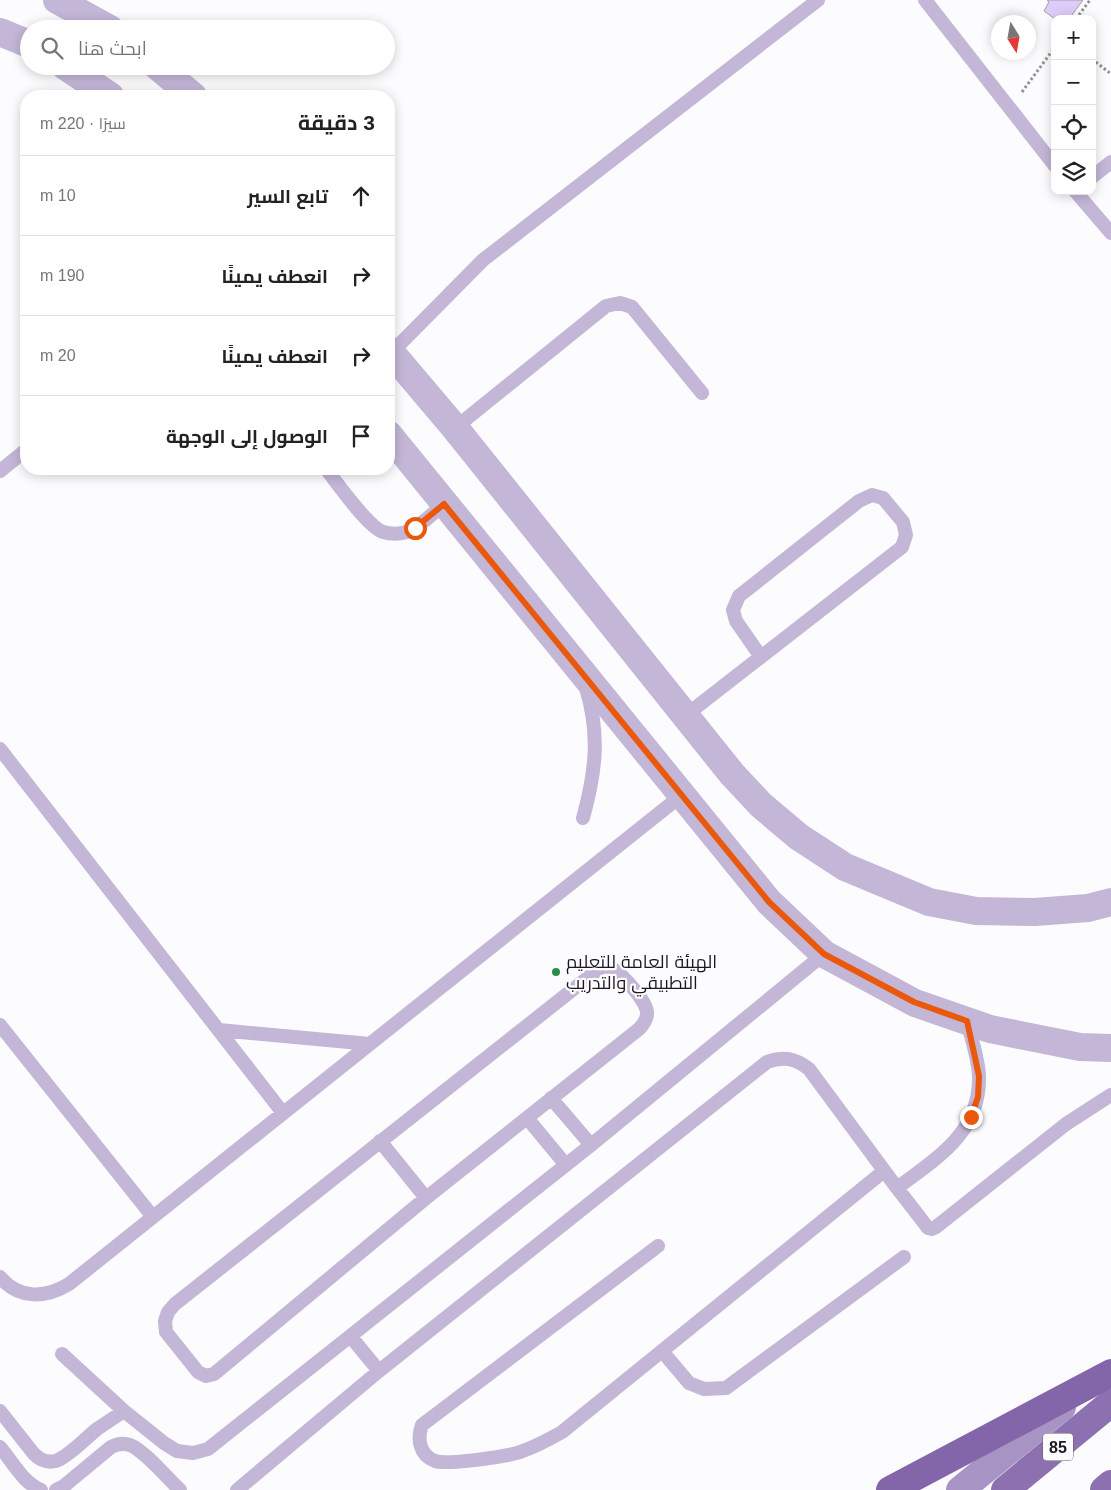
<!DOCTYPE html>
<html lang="ar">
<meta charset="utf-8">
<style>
:root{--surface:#fff;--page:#f6f6f6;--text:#222;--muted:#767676;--line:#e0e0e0}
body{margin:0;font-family:Arial,Cairo,sans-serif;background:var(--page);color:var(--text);direction:rtl}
.controls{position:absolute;right:15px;top:15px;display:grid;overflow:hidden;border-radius:10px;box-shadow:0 2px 12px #0003}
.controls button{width:45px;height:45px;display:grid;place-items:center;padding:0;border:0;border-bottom:1px solid var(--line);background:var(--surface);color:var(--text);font:25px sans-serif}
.compass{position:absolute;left:991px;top:15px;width:45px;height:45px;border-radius:50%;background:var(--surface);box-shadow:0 2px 12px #0003;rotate:169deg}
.stop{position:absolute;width:15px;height:15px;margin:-11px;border:4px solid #ea580c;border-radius:50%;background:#fff}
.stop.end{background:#ea580c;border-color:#fff;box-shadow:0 1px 5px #0008}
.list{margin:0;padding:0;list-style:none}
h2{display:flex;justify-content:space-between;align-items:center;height:65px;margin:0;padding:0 20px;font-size:21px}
h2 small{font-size:16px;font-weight:400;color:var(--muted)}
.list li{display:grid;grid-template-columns:32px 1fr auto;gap:15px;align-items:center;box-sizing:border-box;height:80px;padding:0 20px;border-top:1px solid var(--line)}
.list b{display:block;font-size:19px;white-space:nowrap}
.list em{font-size:16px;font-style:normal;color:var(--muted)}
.icon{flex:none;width:28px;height:28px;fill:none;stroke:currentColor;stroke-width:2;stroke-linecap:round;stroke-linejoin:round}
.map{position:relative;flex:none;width:1111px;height:1490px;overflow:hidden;direction:ltr}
.search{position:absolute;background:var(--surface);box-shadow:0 2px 12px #0003;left:20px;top:20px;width:375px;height:55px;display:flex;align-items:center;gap:12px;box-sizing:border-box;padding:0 18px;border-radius:28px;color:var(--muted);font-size:19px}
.panel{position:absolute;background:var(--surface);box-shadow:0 2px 12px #0003;left:20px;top:90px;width:375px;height:385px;border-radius:20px;direction:rtl}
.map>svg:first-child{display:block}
.building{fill:#ddccf9;stroke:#a49fad}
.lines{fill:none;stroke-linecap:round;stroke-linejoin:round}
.path{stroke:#939195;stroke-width:3;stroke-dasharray:2.5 2.5;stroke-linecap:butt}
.service{stroke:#c3b6d7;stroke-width:14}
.tertiary{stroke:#c3b6d7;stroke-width:28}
.secondary{stroke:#a894c4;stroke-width:28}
.trunk{stroke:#8c70b0;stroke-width:28}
.motorway-bridge{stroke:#8365a9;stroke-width:28}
.route{stroke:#ea580c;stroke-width:6}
.poi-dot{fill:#268f45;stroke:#fcfbfe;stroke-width:2}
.labels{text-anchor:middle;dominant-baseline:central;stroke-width:4.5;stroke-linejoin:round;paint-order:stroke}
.shield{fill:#fcfbfe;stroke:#5e5d61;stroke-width:1}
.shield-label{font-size:16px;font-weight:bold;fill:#1b191e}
.poi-label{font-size:18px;fill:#1b191e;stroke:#fcfbfe;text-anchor:start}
</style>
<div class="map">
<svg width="1111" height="1490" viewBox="0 0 1111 1490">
<rect width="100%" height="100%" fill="#fcfbfe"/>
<path class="building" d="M1047 0H1083L1069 19H1055L1044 11 1049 2Z"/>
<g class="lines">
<path class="path" d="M1076 19 1090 0
M1092 59 1111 74
M1022 92 1055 47"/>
<path class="service" d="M925 0 1055 166
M1092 177 1111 162
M1075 191 1111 233
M391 353 483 260 818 0
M455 428 606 306 620 303 632 307 702 393
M326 469C338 484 367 526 383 532 390 534 400 534 407 532 421 526 433 513 444 504
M0 471 26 450
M685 716 902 547 906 535 903 522 883 498 872 495 859 501 739 596 733 610 736 621 761 657
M0 749 283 1113
M583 818C596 771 600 734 586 688
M607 966C619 970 649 1002 647 1015 646 1021 643 1025 639 1029L426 1198 214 1374 206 1376 198 1372 166 1332 165 1321 168 1312 175 1304 595 972 600 968Z
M967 1021C971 1037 979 1061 979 1077 980 1133 937 1158 897 1188L928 1228 932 1229 936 1227 1066 1124 1111 1095
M0 1025 153 1217
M219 1030 370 1044
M551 1098 591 1145
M527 1118 566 1165
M380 1141 426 1198
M658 1246 422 1425C417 1438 419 1455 435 1461 447 1465 506 1457 520 1452 535 1447 548 1440 562 1432L884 1171
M0 1277C19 1300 46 1298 69 1284L682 795
M351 1337 379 1371
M662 1351 689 1383 704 1389 726 1388 904 1257
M62 1354 124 1411 164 1443 177 1451 193 1453 208 1449 591 1145 824 954
M0 1411 34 1454C40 1460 47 1463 56 1461 69 1456 86 1438 97 1429 106 1423 115 1417 124 1411
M0 1447C12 1461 23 1483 41 1490
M56 1490 64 1486 111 1447C117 1444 124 1443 130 1445 145 1451 167 1478 180 1490
M237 1490 379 1371 767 1062C783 1056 795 1058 809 1069L897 1188"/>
<path class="tertiary" d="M57 0 110 29
M0 32 29 44
M65 66 110 96
M157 66 193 96
M389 350 455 428 732 774 761 805 799 837 845 867 929 902 976 911 1035 912 1088 908 1111 902
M389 435 769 902 824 954 915 1003 990 1029 1080 1047 1111 1048"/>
<path class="secondary" d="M960 1490 1062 1407"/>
<path class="trunk" d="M1005 1490 1111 1403
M1104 1490 1111 1484"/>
<path class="motorway-bridge" d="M890 1490 1111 1373"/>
</g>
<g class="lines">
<path class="route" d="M415 528 444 504 769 902 824 954 914 1002 967 1021 979 1076 978 1097 971 1117"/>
</g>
<circle class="poi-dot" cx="556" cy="972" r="5"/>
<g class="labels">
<rect class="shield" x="1043" y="1433.5" width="30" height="27" rx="4"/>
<g class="shield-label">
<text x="1058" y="1447">85</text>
</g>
<g class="poi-label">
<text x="566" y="962">الهيئة العامة للتعليم<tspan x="566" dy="21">التطبيقي والتدريب</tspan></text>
</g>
</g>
</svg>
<div class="controls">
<button>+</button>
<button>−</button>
<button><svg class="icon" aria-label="locate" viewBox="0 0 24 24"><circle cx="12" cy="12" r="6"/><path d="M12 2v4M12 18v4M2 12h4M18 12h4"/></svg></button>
<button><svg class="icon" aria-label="layers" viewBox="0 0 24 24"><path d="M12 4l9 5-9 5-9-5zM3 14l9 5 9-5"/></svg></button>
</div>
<svg class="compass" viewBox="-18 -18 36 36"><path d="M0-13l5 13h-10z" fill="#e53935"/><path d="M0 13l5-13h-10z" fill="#767676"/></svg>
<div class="stop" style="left:415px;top:528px"></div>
<div class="stop end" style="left:971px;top:1117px"></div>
<div class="search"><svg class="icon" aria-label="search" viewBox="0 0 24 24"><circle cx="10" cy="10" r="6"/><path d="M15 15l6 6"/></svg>ابحث هنا</div>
<section class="panel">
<h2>3 دقيقة<small>سيرًا · 220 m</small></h2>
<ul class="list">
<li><svg class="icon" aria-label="ahead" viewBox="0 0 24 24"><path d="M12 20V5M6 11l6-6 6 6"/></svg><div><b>تابع السير</b></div><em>10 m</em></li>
<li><svg class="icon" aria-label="right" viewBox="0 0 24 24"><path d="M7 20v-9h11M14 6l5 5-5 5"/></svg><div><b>انعطف يمينًا</b></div><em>190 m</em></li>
<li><svg class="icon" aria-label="right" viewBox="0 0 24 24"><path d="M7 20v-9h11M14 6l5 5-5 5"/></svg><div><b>انعطف يمينًا</b></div><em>20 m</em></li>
<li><svg class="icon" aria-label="arrive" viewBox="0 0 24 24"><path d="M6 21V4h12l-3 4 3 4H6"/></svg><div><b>الوصول إلى الوجهة</b></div></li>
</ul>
</section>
</div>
